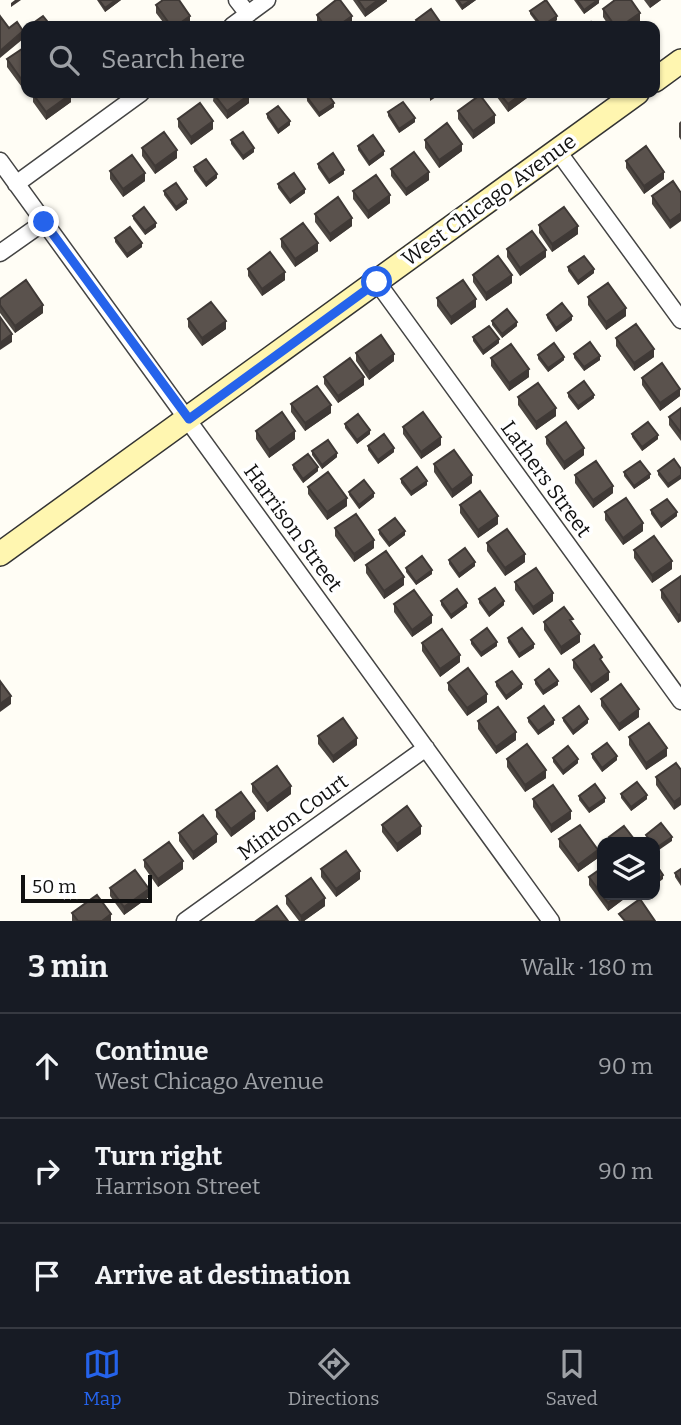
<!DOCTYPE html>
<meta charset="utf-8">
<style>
:root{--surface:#171b24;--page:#20242c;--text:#f1f3f6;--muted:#9ea1a6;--line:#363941;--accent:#2563eb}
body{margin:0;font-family:Bitter,serif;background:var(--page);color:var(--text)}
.controls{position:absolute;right:21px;bottom:21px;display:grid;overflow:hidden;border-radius:14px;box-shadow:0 2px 5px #0004}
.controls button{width:63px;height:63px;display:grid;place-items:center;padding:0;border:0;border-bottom:2px solid var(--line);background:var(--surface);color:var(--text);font:35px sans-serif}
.scale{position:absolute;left:21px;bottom:18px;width:131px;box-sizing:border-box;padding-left:7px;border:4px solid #111;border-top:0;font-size:19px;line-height:24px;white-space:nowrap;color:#111;-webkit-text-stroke:5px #fff;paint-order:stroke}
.stop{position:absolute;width:21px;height:21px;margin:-16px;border:5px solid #2563eb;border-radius:50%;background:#fff}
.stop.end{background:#2563eb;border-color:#fff;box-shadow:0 2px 7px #0008}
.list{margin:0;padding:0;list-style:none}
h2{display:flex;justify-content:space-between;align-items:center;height:91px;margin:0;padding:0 28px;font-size:30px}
h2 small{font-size:23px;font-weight:400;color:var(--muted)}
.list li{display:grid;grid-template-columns:46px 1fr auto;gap:21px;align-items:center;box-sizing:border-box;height:105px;padding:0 28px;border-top:2px solid var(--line)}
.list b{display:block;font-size:26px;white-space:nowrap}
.list p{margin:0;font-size:23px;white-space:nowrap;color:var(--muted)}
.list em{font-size:23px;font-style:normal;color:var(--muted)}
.icon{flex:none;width:38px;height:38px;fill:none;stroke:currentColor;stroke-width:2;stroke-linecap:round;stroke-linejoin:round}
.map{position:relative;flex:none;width:681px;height:921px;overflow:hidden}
.search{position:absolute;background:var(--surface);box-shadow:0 2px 5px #0004;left:21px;right:21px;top:21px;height:77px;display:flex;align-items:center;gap:18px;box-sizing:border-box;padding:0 24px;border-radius:14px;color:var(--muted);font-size:26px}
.sheet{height:406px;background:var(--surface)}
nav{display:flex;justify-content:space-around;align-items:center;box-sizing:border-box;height:98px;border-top:2px solid var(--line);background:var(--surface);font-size:19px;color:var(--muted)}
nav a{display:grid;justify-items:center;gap:4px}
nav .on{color:var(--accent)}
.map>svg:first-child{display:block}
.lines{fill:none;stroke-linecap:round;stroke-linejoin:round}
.street-casing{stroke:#444;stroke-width:19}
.secondary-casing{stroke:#333;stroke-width:26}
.street{stroke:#fff;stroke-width:16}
.secondary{stroke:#fff6b0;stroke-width:23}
.wall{fill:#4d4742}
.shaded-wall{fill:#3f3936}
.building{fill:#5a524d;stroke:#3f3936;stroke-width:2}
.route{stroke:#2563eb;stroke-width:9}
.labels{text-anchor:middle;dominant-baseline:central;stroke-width:7;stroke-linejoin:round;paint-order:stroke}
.street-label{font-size:21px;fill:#111;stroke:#fff}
</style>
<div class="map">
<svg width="681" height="921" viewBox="0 0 681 921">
<rect width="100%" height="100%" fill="#fffdf5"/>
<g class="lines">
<g class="street-casing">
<path id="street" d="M237 0 248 14
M232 26 267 0
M557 150 681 320
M0 161 551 921
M16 184 141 93
M0 253 44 222
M377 282 681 701
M185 921 426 748"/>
</g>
<g class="secondary-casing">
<path id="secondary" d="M655 80 681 61
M0 554 637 93"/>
</g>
<use href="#street" class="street"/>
<use href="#secondary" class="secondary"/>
</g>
<path class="wall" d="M97 0H121L105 12Z
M353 0H387V1L365 17Z
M455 0H476L462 10Z
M574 0H599V3L584 14Z
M644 0H661L650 8Z
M156 5 190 23 187 26H166L156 13Z
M603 9 640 21 632 26H609L603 17Z
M530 11 557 20 548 26H539L530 14Z
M317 15 352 24 349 26H319L317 22Z
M25 47 24 90 7 67V59Z
M214 93 249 103 227 119 213 101Z
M494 93H531V95L508 112Z
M33 94 71 102 46 120 33 102Z
M307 97 334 107 319 117 307 101Z
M458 111 495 123 473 139 458 119Z
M388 112 415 122 399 133 388 116Z
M267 114 290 125 278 134 267 118Z
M178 119 213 129 191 145 178 127Z
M681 121V140L679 137V123Z
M231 140 254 152 243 160 231 144Z
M425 140 462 151 439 168 425 148Z
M358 146 384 155 369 166 358 150Z
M142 148 177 158 155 174 142 156Z
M626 161 664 179 644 194 626 168Z
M318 164 344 174 329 184 318 168Z
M194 167 217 178 206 187 194 171Z
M391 169 429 180 406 196 391 176Z
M110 171 145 181 123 197 110 179Z
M673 181 670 229 652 204V196Z
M278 184 305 193 290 204 278 188Z
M164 191 187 203 176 211 164 195Z
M353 191 390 203 368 219 353 199Z
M315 214 352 226 330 242 315 222Z
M133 216 156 227 145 235 133 219Z
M539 225 578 234 552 252 539 233Z
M115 238 142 247 127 258 115 242Z
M281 239 318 251 295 267 281 247Z
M507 249 546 257 520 276 507 257Z
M568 267 594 273 578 285 568 271Z
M248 269 285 280 262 296 248 276Z
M473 275 512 283 486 301 473 282Z
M588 297 626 316 606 330 588 305Z
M437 298 476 307 451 325 437 306Z
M0 299 43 313 15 333 0 313Z
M547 315 572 320 556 332 547 318Z
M188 319 226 329 202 346 188 327Z
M492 321 517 326 502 338 492 325Z
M473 337 499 343 483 355 473 341Z
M616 338 654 357 634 371 616 346Z
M356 353 394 361 369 380 356 361Z
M574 354 600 360 584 371 574 358Z
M538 355 564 360 548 372 538 359Z
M491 358 529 377 509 391 491 366Z
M324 377 364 385 338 403 324 384Z
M642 378 680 396 660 411 642 385Z
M568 393 594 398 578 410 568 397Z
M518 397 556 416 536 430 518 405Z
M291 404 331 413 305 431 291 412Z
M681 408V441L669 425V417Z
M345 424 370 434 357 444 345 428Z
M403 427 441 445 421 459 403 434Z
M256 431 295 439 269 458 256 439Z
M632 434 658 439 642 451 632 437Z
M546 437 584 455 564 470 546 444Z
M368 446 394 452 378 464 368 450Z
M312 451 337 457 322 469 312 455Z
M674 459 668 488 658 475V471Z
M434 464 472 483 452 498 434 472Z
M293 465 318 471 303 483 293 469Z
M624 472 650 478 634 489 624 476Z
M575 475 613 493 593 508 575 483Z
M401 479 427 485 411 496 401 483Z
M308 487 347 506 327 520 308 494Z
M349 492 374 497 359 509 349 495Z
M460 505 498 524 478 538 460 513Z
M651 510 677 516 661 528 651 514Z
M605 512 643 531 623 545 605 520Z
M335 528 374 548 354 562 335 536Z
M379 530 405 535 389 547 379 534Z
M487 543 525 562 505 576 487 551Z
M634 550 672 569 652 583 634 558Z
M449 560 475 566 459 578 449 564Z
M366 565 404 585 384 599 366 573Z
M406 568 432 574 416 585 406 572Z
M681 576V621L678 623 661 598V590Z
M515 582 553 601 533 615 515 590Z
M479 599 504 605 489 617 479 603Z
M441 601 467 607 451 619 441 605Z
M394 604 432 623 412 637 394 612Z
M544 622 573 624 580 642 561 655 544 630Z
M508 638 534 648 519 658 508 642Z
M471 640 497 646 481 657 471 644Z
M422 643 460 662 440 677 422 651Z
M573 660 609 680 591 693 573 668Z
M535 680 558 685 543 695 535 684Z
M496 682 522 688 506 700 496 686Z
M448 683 487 702 467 716 448 690Z
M601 699 639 717 619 731 601 706Z
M528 718 554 724 538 735 528 722Z
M563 718 588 723 573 735 563 721Z
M478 721 516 740 496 754 478 729Z
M318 736 357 745 333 763 318 744Z
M629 737 667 756 646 770 629 745Z
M592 754 617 760 602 772 592 758Z
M553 758 578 763 563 775 553 762Z
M507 759 546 778 525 792 507 767Z
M676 763 674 810 656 785V777Z
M252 784 291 794 267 812 252 792Z
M621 794 647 799 631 811 621 798Z
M579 796 605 802 589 813 579 800Z
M533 799 571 819 551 833 533 807Z
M216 810 255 819 231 837 216 817Z
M382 825 421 834 397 852 382 832Z
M179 833 217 842 193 860 179 841Z
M559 839 598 858 578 872 559 847Z
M144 860 183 869 158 887 144 867Z
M321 869 360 879 336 897 321 877Z
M681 869V886L675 877V873Z
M589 877 628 895V896L608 911 589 885Z
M110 888 149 897 124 915 110 896Z
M286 896 325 906 304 921H299L286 904Z
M72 913 111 921H72Z"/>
<path class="shaded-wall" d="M15 0H21L11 7V3Z
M116 0H121L105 12V8Z
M378 0H387V1L365 17V10Z
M471 0H476L462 10V6Z
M598 0H599V3L584 14V10Z
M650 0H661L650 8Z
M640 13V21L632 26H621Z
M190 16V23L187 26H176Z
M352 16V24L349 26H338Z
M557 16V20L548 26H542Z
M23 31V39L0 58V51Z
M26 81V88L24 90V83Z
M437 93H442L430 101V97Z
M523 93H531V95L508 112V104Z
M71 94V102L46 120V112Z
M249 95V103L227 119V111Z
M334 103V107L319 117V113Z
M495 115V123L473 139V131Z
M415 118V122L399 133V129Z
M213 121V129L191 145V137Z
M290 121V125L278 134V130Z
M462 144V151L439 168V160Z
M254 148V152L243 160V156Z
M177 150V158L155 174V166Z
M384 151V155L369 166V162Z
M344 170V174L329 184V180Z
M429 172V180L406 196V189Z
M664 172V179L644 194V186Z
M145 173V181L123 197V189Z
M217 174V178L206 187V183Z
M305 189V193L290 204V200Z
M390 195V203L368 219V211Z
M187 199V203L176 211V207Z
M681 213V221L670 229V221Z
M352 218V226L330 242V234Z
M156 223V227L145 235V231Z
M578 226V234L552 252V244Z
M142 243V247L127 258V254Z
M318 243V251L295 267V259Z
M546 250V257L520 276V268Z
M594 269V273L578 285V281Z
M285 272V280L262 296V289Z
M512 275V283L486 301V293Z
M476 299V307L451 325V317Z
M43 305V313L15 333V326Z
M626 308V316L606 330V322Z
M572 316V320L556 332V328Z
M226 321V329L202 346V338Z
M517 322V326L502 338V334Z
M12 334V342L0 350V343Z
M499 339V343L483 355V351Z
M654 349V357L634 371V363Z
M394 354V361L369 380V372Z
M600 356V360L584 371V367Z
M564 357V360L548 372V368Z
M529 369V377L509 391V383Z
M364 377V385L338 403V396Z
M680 389V396L660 411V403Z
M594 395V398L578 410V406Z
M331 405V413L305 431V423Z
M556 408V416L536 430V422Z
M370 430V434L357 444V440Z
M295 431V439L269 458V450Z
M658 435V439L642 451V447Z
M441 437V445L421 459V452Z
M394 448V452L378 464V460Z
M584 448V455L564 470V462Z
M337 453V457L322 469V465Z
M318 467V471L303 483V479Z
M650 474V478L634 489V486Z
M472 475V483L452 498V490Z
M681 475V479L668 488V484Z
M427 481V485L411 496V492Z
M613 486V493L593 508V500Z
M374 493V497L359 509V505Z
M347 498V506L327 520V512Z
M677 512V516L661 528V524Z
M498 516V524L478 538V530Z
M643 523V531L623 545V538Z
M405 531V535L389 547V543Z
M374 540V548L354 562V554Z
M525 554V562L505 576V568Z
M672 561V569L652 583V575Z
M475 562V566L459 578V574Z
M432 570V574L416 585V582Z
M404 577V585L384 599V591Z
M553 593V601L533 615V607Z
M504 601V605L489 617V613Z
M467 603V607L451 619V615Z
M681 614V621L678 623V615Z
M432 615V623L412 637V630Z
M580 634V642L561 655V647Z
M497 642V646L481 657V653Z
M534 644V648L519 658V654Z
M460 655V662L440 677V669Z
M609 672V680L591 693V685Z
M558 681V685L543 695V691Z
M522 684V688L506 700V696Z
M487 694V702L467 716V708Z
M11 696V704L0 712V704Z
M639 709V717L619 731V724Z
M588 719V723L573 735V731Z
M554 720V724L538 735V731Z
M516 732V740L496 754V747Z
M357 738V745L333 763V756Z
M667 748V756L646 770V763Z
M617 756V760L602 772V768Z
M578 759V763L563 775V771Z
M546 770V778L525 792V785Z
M291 786V794L267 812V804Z
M647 795V799L631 811V807Z
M681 797V805L674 810V802Z
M605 798V802L589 813V809Z
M255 811V819L231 837V829Z
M571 811V819L551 833V825Z
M421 826V834L397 852V844Z
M217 834V842L193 860V852Z
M672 837V841L656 852V848Z
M598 850V858L578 872V865Z
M183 861V869L158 887V879Z
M360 871V879L336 897V889Z
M663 875V879L655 885V881Z
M149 889V897L124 915V907Z
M619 895H628V896L608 911V903Z
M325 898V906L304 921H301V916Z
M111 914V921H102Z"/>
<path class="building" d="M99 0H116L105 8Z
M163 0H179L190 16 176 26H171L156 5Z
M336 0H340L352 16 338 26H325L317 15Z
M358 0H378L365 10Z
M458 0H471L462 6Z
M546 0 557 16 542 26 530 11Z
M577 0H598L584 10Z
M615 0H631L640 13 621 26H615L603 9Z
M431 9 442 25 441 26H420L416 20Z
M0 16 9 28 17 22 23 31 0 51Z
M43 16 51 26H29Z
M591 22 594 26H586Z
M25 47 26 49V81L24 83 7 59Z
M35 93H70L71 94 46 112 33 94Z
M213 93H247L249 95 227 111Z
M314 93H327L334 103 319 113 307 97Z
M427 93H437L430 97Z
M499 93H523L508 104Z
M480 95 495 115 473 131 458 111Z
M403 102 415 118 399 129 388 112Z
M200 103 213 121 191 137 178 119Z
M278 106 290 121 278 130 267 114Z
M447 123 462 144 439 160 425 140Z
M164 132 177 150 155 166 142 148Z
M243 132 254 148 243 156 231 140Z
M373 135 384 151 369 162 358 146Z
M646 146 664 172 644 186 626 161Z
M414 152 429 172 406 189 391 169Z
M333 153 344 170 329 180 318 164Z
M132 155 145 173 123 189 110 171Z
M206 159 217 174 206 183 194 167Z
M294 173 305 189 290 200 278 184Z
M376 175 390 195 368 211 353 191Z
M673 181 681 193V213L670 221 652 196Z
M176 183 187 199 176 207 164 191Z
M338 197 352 218 330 234 315 214Z
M144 207 156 223 145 231 133 216Z
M564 207 578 226 552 244 539 225Z
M303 223 318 243 295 259 281 239Z
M130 227 142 243 127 254 115 238Z
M532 231 546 250 520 268 507 249Z
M270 252 285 272 262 289 248 269Z
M498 256 512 275 486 293 473 275Z
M584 256 594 269 578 281 568 267Z
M26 280 43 305 15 326 0 305V299Z
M463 280 476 299 451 317 437 298Z
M608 283 626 308 606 322 588 297Z
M211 302 226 321 202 338 188 319Z
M562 303 572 316 556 328 547 315Z
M507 309 517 322 502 334 492 321Z
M0 317 12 334 0 343Z
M636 324 654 349 634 363 616 338Z
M489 326 499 339 483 351 473 337Z
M381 335 394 354 369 372 356 353Z
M590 342 600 356 584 367 574 354Z
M554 343 564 357 548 368 538 355Z
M511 344 529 369 509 383 491 358Z
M350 358 364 377 338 396 324 377Z
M662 363 680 389 660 403 642 378Z
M584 381 594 395 578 406 568 393Z
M538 383 556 408 536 422 518 397Z
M317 386 331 405 305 423 291 404Z
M681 408V433L669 417Z
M282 412 295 431 269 450 256 431Z
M423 412 441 437 421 452 403 427Z
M358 414 370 430 357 440 345 424Z
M566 422 584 448 564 462 546 437Z
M648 422 658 435 642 447 632 434Z
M384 434 394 448 378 460 368 446Z
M328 440 337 453 322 465 312 451Z
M454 450 472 475 452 490 434 464Z
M308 454 318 467 303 479 293 465Z
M674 459 681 469V475L668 484 658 471Z
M596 461 613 486 593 500 575 475Z
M640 461 650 474 634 486 624 472Z
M417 467 427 481 411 492 401 479Z
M328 472 347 498 327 512 308 487Z
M364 480 374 493 359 505 349 492Z
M480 491 498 516 478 530 460 505Z
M626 498 643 523 623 538 605 512Z
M667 499 677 512 661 524 651 510Z
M356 514 374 540 354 554 335 528Z
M395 518 405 531 389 543 379 530Z
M507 529 525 554 505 568 487 543Z
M654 536 672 561 652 575 634 550Z
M465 548 475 562 459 574 449 560Z
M386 551 404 577 384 591 366 565Z
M422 556 432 570 416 582 406 568Z
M536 568 553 593 533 607 515 582Z
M681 576V614L678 615 661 590Z
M495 588 504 601 489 613 479 599Z
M457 589 467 603 451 615 441 601Z
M414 590 432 615 412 630 394 604Z
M564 607 573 619 570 620 580 634 561 647 544 622Z
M487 628 497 642 481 653 471 640Z
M522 628 534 644 519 654 508 638Z
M442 629 460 655 440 669 422 643Z
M594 645 602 657 600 659 609 672 591 685 573 660Z
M468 668 487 694 467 708 448 683Z
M549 669 558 681 543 691 535 680Z
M512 671 522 684 506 696 496 682Z
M0 681 11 696 0 704Z
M621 684 639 709 619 724 601 699Z
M544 706 554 720 538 731 528 718Z
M579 706 588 719 573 731 563 718Z
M498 707 516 732 496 747 478 721Z
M343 718 357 738 333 756 318 736Z
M649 723 667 748 646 763 629 737Z
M607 743 617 756 602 768 592 754Z
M527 744 546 770 525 785 507 759Z
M568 746 578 759 563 771 553 758Z
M676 763 681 770V797L674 802 656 777Z
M277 766 291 786 267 804 252 784Z
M637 782 647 795 631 807 621 794Z
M595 784 605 798 589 809 579 796Z
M553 785 571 811 551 825 533 799Z
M241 792 255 811 231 829 216 810Z
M407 806 421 826 397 844 382 825Z
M203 815 217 834 193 852 179 833Z
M661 823 672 837 656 848 655 842H651L646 835Z
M580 825 598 850 578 865 559 839Z
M624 826 634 839 630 842H612L609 837Z
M169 842 183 861 158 879 144 860Z
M346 851 360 871 336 889 321 869Z
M655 863 663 875 655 881Z
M602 868V895H619L608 903 589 877Z
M681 869V882L675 873Z
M135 870 149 889 124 907 110 888Z
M311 878 325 898 301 916 286 896Z
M97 895 111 914 102 921H78L72 913Z
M640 899 655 921H625L619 914Z
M277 906 288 921H256Z"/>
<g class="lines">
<path class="route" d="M44 222 189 419 377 282"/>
</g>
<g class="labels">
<g class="street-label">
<text transform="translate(489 200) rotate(-36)">West Chicago Avenue</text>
<text transform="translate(546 479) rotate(54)">Lathers Street</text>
<text transform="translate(293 528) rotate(54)">Harrison Street</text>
<text transform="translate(293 817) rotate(-36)">Minton Court</text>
</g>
</g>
</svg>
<div class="controls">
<button><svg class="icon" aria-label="layers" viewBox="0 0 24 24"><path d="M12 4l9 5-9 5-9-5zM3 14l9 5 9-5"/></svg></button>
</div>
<div class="scale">50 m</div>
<div class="stop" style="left:377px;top:282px"></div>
<div class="stop end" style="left:44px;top:222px"></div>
<div class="search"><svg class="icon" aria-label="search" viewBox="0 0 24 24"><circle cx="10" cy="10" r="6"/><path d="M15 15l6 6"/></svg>Search here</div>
</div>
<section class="sheet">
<h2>3 min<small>Walk · 180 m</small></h2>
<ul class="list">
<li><svg class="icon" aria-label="ahead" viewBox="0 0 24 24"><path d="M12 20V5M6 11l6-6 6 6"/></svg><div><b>Continue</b><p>West Chicago Avenue</p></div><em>90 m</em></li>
<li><svg class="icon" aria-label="right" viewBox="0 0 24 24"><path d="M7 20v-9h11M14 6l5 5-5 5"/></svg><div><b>Turn right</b><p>Harrison Street</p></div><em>90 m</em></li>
<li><svg class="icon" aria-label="arrive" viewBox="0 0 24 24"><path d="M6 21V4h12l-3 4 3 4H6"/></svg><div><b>Arrive at destination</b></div></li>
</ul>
</section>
<nav>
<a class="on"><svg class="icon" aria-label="map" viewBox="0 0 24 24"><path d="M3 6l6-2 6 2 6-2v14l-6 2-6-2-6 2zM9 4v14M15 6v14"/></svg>Map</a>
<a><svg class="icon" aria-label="directions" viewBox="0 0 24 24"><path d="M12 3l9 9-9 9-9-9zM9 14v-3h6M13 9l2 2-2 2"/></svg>Directions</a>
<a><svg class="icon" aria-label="saved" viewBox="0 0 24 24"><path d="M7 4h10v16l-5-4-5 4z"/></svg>Saved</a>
</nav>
